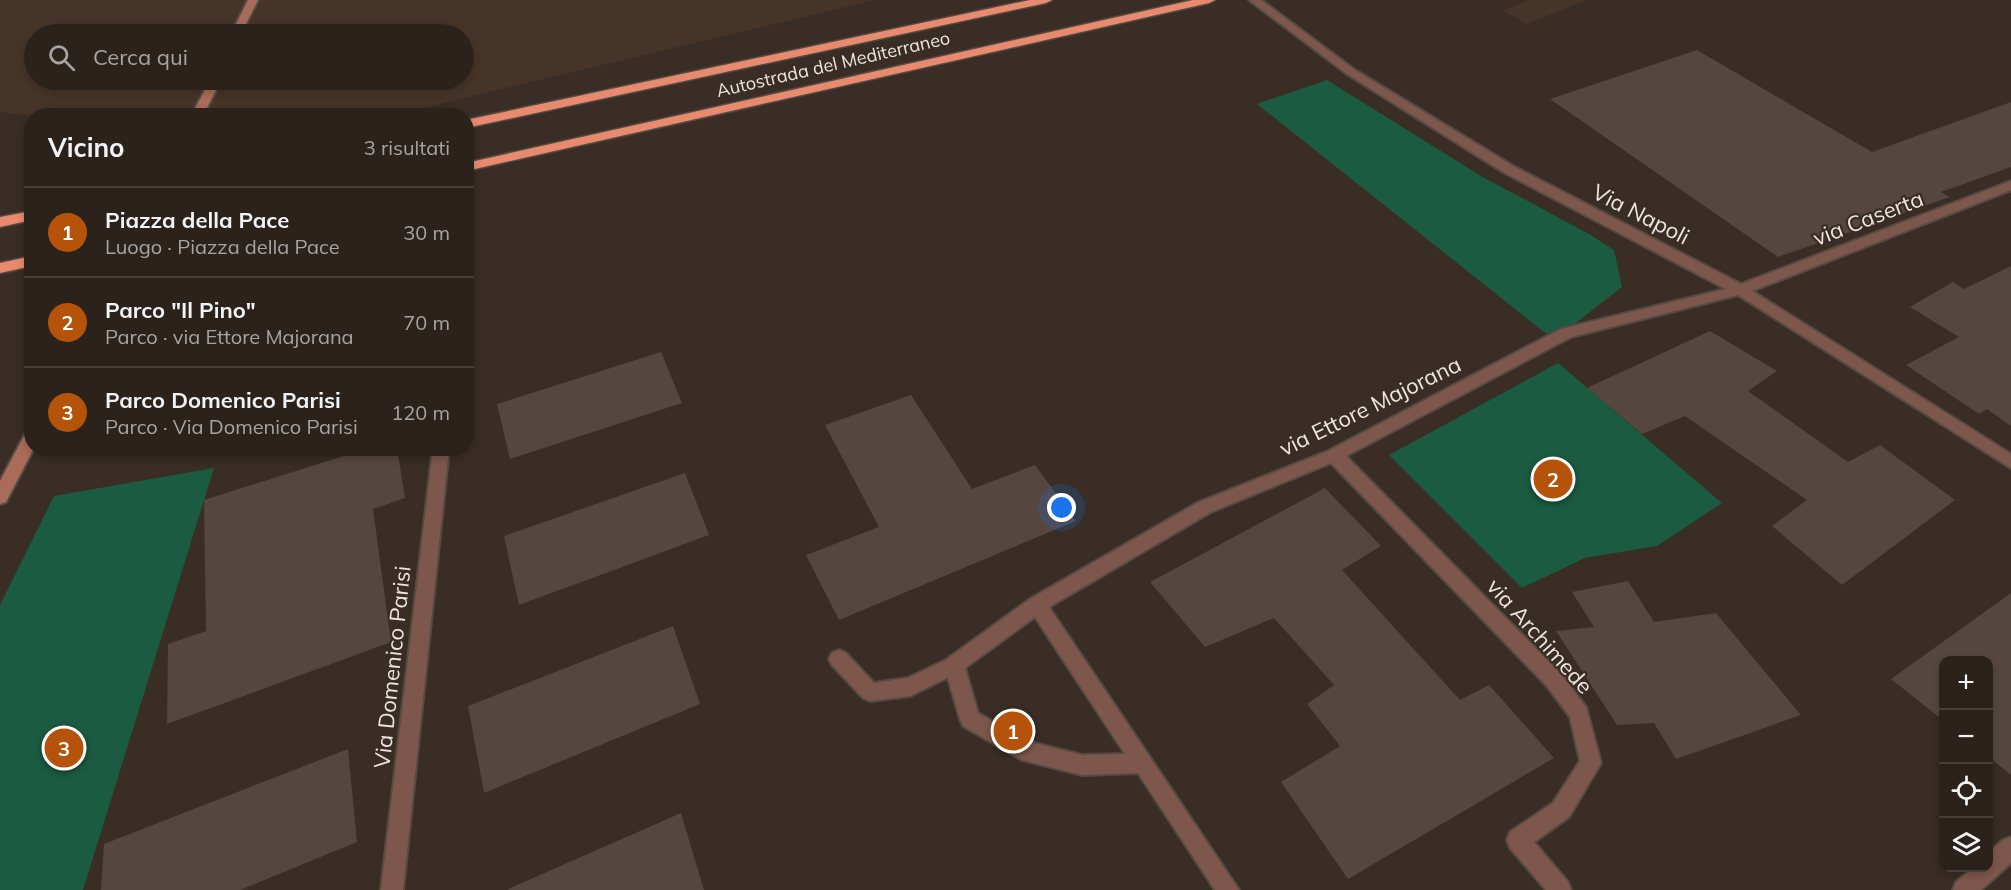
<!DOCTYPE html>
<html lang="it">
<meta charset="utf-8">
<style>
:root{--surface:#2b221c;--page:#372f29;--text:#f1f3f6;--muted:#a6a4a3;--line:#473f3b;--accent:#b45309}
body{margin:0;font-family:Mulish,sans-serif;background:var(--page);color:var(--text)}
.controls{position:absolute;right:18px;bottom:18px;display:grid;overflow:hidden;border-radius:12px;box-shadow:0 3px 9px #0003}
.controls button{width:54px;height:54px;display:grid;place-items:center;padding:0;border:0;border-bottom:2px solid var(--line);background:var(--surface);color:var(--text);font:30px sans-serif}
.you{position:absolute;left:1062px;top:508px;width:21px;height:21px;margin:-15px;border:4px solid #fff;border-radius:50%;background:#1a73e8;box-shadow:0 0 0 9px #1a73e833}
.badge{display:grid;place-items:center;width:39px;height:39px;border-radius:50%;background:var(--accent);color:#fff;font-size:20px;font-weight:700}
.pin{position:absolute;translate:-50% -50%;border:3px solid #fff;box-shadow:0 2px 6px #0006}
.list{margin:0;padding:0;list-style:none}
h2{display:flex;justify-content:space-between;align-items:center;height:78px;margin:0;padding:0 24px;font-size:26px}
h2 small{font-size:20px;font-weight:400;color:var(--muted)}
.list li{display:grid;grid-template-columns:39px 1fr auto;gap:18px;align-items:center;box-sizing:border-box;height:90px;padding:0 24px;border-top:2px solid var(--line)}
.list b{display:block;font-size:22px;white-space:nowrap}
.list p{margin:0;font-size:20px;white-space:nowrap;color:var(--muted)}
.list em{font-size:20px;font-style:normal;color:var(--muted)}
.icon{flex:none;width:33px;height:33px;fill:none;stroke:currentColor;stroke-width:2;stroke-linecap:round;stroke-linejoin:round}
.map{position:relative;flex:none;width:2011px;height:890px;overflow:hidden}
.search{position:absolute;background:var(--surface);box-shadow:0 3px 9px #0003;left:24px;top:24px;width:450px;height:66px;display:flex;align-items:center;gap:15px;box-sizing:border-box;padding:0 21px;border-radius:33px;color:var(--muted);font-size:22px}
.panel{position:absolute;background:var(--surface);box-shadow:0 3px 9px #0003;left:24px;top:108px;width:450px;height:348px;border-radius:24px}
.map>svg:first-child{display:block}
.built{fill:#463428;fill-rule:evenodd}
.green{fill:#1b5b41}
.building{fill:#55473f}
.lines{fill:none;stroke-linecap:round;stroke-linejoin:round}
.service-casing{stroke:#564a43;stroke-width:4}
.minor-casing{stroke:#564a43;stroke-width:4}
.secondary-casing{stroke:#564a43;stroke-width:4}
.motorway-casing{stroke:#564a43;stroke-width:3}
.service{fill:#7e574c;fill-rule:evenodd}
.minor{fill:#7e574c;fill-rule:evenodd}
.secondary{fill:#a96c5a;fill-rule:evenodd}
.motorway{fill:#e88a6e;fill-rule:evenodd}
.labels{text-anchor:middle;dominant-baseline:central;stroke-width:4.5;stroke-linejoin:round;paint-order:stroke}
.far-street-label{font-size:18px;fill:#ede5e0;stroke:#392d25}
.street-label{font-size:22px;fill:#ede5e0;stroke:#392d25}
</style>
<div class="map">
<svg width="2011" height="890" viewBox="0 0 2011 890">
<rect width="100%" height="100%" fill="#392d25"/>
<path class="built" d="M0 0H875L393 115 31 116 0 112ZM34 34H464V80H34Z
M1528 0H1587L1527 24 1503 11Z"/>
<path class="green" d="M1327 80 1481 176 1589 234 1614 250 1622 287 1554 340 1257 104Z
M1558 363 1722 503 1657 546 1585 558 1522 588 1389 455Z
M214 468 83 890H0V605L54 496Z"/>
<path class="building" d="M1697 50 1872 152 2011 102V167L1941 192 1950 197 1778 257 1550 99Z
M2011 266V426L1987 409 1979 414 1906 365 1959 337 1910 307 1953 282 1964 289Z
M1710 331 1777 371 1748 391 1848 462 1880 445 1955 500 1842 585 1772 526 1807 500 1685 416 1642 434 1587 388Z
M661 352 682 403 510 459 497 404Z
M911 395 972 489 1035 465 1076 521 839 620 806 555 879 527 825 425Z
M369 448H397L405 498 373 509 391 642 167 724 168 644 206 631 204 500Z
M685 473 709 535 519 605 504 536Z
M1325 488 1381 546 1342 570 1460 700 1489 685 1554 758 1348 879 1281 782 1340 746 1307 704 1334 685 1274 618 1205 647 1150 582Z
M1628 581 1654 622 1716 613 1801 715 1676 759 1654 723 1617 725 1556 631 1594 627 1572 592Z
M2011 593V775L1989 757V660H1944V721L1891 679Z
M673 626 700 704 484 793 468 706Z
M348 749 357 842 240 890H101L104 844Z
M681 813 704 890H506Z"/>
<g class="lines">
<g class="service-casing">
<path id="service" d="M839 650 846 653 874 683 908 678 954 656 961 659 964 665 961 671 910 696 870 701 863 698 832 665 829 659 832 653Z"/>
</g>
<g class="minor-casing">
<path id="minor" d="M1249 0H1261L1355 70 1513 166 1741 284 2011 181V190L1752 291 2011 454V468L1738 295 1571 337 1346 456 1561 674 1586 707 1601 763 1569 817 1534 842 1568 882 1571 890H1546L1510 848 1507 840 1510 832 1553 803 1580 761 1570 717 1547 686 1331 463 1211 512 1049 607 1239 890H1215L1138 773 1082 775 1022 760 963 726 960 719 944 665 947 659 1030 599 1199 502 1328 451 1561 329 1726 289 1503 172 1347 74ZM1035 617 1125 754 1082 755 1026 741 978 713 965 668Z
M433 448H449L403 890H381Z
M2011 837V863L1981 890H1953L1956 882 1973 868H1988V853L2003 840Z"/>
</g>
<g class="secondary-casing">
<path id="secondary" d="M248 0H258L241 34H231Z
M210 80H221L203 116H191Z
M32 430V448H34L6 502 0 504V481L26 432Z"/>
</g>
<g class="motorway-casing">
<path id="motorway" d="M1030 0H1052L1046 3 466 128V120Z
M1193 0H1215L1209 3 466 171V163Z
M32 211V220L0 227V217Z
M32 256V266L0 273V263Z"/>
</g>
<use href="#service" class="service"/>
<use href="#minor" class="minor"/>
<use href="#secondary" class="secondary"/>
<use href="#motorway" class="motorway"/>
</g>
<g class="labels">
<g class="far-street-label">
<text transform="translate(833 64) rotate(-13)">Autostrada del Mediterraneo</text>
</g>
<g class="street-label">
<text transform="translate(1641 214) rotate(27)">Via Napoli</text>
<text transform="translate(1868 218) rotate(-21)">via Caserta</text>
<text transform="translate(1370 406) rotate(-26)">via Ettore Majorana</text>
<text transform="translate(1540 636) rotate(48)">via Archimede</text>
<text transform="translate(392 667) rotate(-84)">Via Domenico Parisi</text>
</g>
</g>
</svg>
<div class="controls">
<button>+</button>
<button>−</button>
<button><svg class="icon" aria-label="locate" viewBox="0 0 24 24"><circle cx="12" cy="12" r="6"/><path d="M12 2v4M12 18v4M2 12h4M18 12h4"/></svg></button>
<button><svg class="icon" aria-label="layers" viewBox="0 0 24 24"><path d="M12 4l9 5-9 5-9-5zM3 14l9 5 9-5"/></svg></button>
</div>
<div class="you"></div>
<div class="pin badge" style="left:1013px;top:731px">1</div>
<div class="pin badge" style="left:1553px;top:479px">2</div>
<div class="pin badge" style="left:64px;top:748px">3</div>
<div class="search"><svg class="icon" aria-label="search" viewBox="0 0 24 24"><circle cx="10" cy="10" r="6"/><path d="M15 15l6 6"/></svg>Cerca qui</div>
<section class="panel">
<h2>Vicino<small>3 risultati</small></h2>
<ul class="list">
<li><span class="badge">1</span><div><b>Piazza della Pace</b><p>Luogo · Piazza della Pace</p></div><em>30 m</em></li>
<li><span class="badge">2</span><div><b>Parco &quot;Il Pino&quot;</b><p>Parco · via Ettore Majorana</p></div><em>70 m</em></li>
<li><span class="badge">3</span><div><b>Parco Domenico Parisi</b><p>Parco · Via Domenico Parisi</p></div><em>120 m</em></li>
</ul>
</section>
</div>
